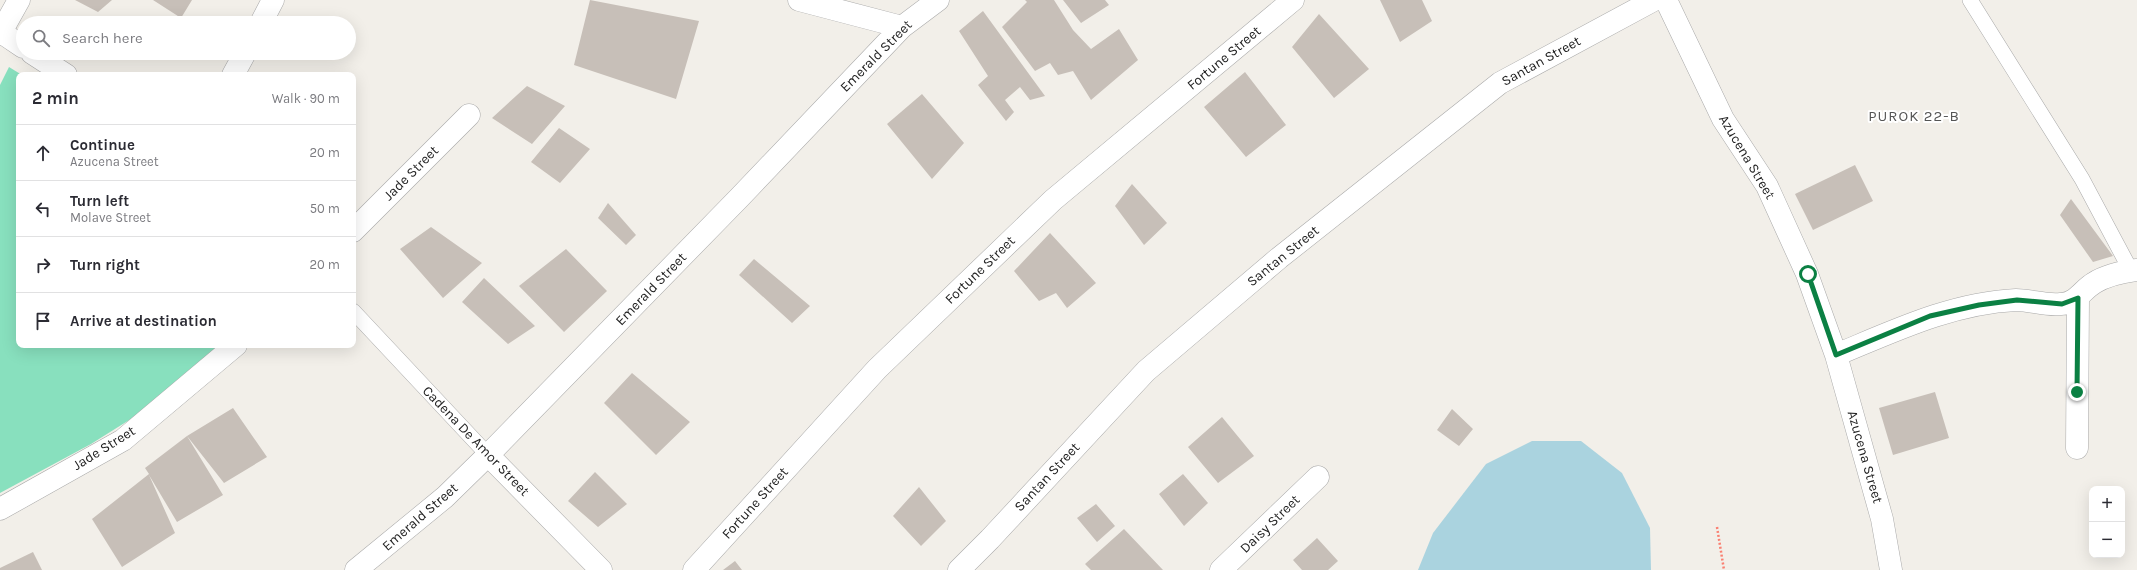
<!DOCTYPE html>
<meta charset="utf-8">
<style>
:root{--surface:#fff;--page:#f7f7f7;--text:#2b2b33;--muted:#7c7c81;--line:#e1e1e2}
body{margin:0;font-family:Karla,sans-serif;background:var(--page);color:var(--text)}
.controls{position:absolute;right:12px;bottom:12px;display:grid;overflow:hidden;border-radius:8px;box-shadow:0 4px 16px #0002}
.controls button{width:36px;height:36px;display:grid;place-items:center;padding:0;border:0;border-bottom:1px solid var(--line);background:var(--surface);color:var(--text);font:20px sans-serif}
.stop{position:absolute;width:12px;height:12px;margin:-9px;border:3px solid #0b8043;border-radius:50%;background:#fff}
.stop.end{background:#0b8043;border-color:#fff;box-shadow:0 1px 4px #0008}
.list{margin:0;padding:0;list-style:none}
h2{display:flex;justify-content:space-between;align-items:center;height:52px;margin:0;padding:0 16px;font-size:17px}
h2 small{font-size:13px;font-weight:400;color:var(--muted)}
.list li{display:grid;grid-template-columns:26px 1fr auto;gap:12px;align-items:center;box-sizing:border-box;height:56px;padding:0 16px;border-top:1px solid var(--line)}
.list b{display:block;font-size:15px;white-space:nowrap}
.list p{margin:0;font-size:13px;white-space:nowrap;color:var(--muted)}
.list em{font-size:13px;font-style:normal;color:var(--muted)}
.icon{flex:none;width:22px;height:22px;fill:none;stroke:currentColor;stroke-width:2;stroke-linecap:round;stroke-linejoin:round}
.map{position:relative;flex:none;width:2137px;height:570px;overflow:hidden}
.search{position:absolute;background:var(--surface);box-shadow:0 4px 16px #0002;left:16px;top:16px;width:340px;height:44px;display:flex;align-items:center;gap:10px;box-sizing:border-box;padding:0 14px;border-radius:22px;color:var(--muted);font-size:15px}
.panel{position:absolute;background:var(--surface);box-shadow:0 4px 16px #0002;left:16px;top:72px;width:340px;height:276px;border-radius:8px}
.map>svg:first-child{display:block}
.pitch{fill:#88e0be}
.water{fill:#aad3df}
.building{fill:#c7bfb8}
.lines{fill:none;stroke-linecap:round;stroke-linejoin:round}
.service-casing{stroke:#a9a9a9;stroke-width:16}
.minor-casing{stroke:#a9a9a9;stroke-width:23}
.path{stroke:#fa8072;stroke-width:2.5;stroke-dasharray:2 2;stroke-linecap:butt}
.service{stroke:#fff;stroke-width:15}
.minor{stroke:#fff;stroke-width:22}
.route{stroke:#0b8043;stroke-width:5}
.labels{text-anchor:middle;dominant-baseline:central;stroke-width:4;stroke-linejoin:round;paint-order:stroke}
.street-label{font-size:14px;fill:#222;stroke:#fff}
.neighbourhood-label{font-size:15px;letter-spacing:1px;fill:#555;stroke:#fff}
</style>
<div class="map">
<svg width="2137" height="570" viewBox="0 0 2137 570">
<rect width="100%" height="100%" fill="#f2efe9"/>
<path class="pitch" d="M9 67 22 75H19V345H226L142 412 91 444 0 493V85Z"/>
<path class="water" d="M1532 441H1581L1622 473 1650 528 1651 570H1418L1433 533 1486 464Z"/>
<path class="building" d="M75 0H112L98 12Z
M153 0H192L181 18Z
M590 0 699 21 676 99 574 65Z
M1025 0H1054L1073 30 1091 49 1119 29 1138 60 1091 100 1073 71 1058 75 1050 63 1035 71 1002 27 1027 2Z
M1063 0H1105L1109 5 1081 23Z
M1380 0H1422L1432 21 1400 42Z
M983 11 1045 96 1030 100 1020 87 1005 100 1014 112 1006 121 978 85 988 76 959 31Z
M1319 14 1369 69 1334 98 1292 47Z
M1245 72 1286 125 1246 157 1204 107Z
M527 86 565 106 532 144 492 118Z
M922 94 964 143 932 179 887 124Z
M559 128 590 149 560 183 531 162Z
M1855 165 1873 201 1813 230 1795 194Z
M1132 184 1167 223 1144 245 1115 206Z
M2071 199 2113 256 2093 262 2060 215Z
M608 203 636 235 626 245 598 218Z
M431 227 482 263 443 298 400 249Z
M1050 233 1096 283 1067 308 1056 293 1039 301 1014 271Z
M566 249 607 291 564 332 519 286Z
M754 259 810 306 792 323 739 275Z
M484 278 535 326 508 344 462 302Z
M632 373 690 422 656 455 604 403Z
M1935 392 1949 438 1893 455 1879 408Z
M233 408 267 457 224 483 187 436Z
M1452 409 1473 429 1459 446 1437 430Z
M1222 417 1254 456 1218 483 1188 447Z
M187 436 223 495 177 522 149 475 175 533 122 567 92 519 149 474 145 468Z
M595 472 627 504 598 527 568 501Z
M1183 474 1208 503 1184 526 1159 494Z
M919 487 946 521 921 546 893 516Z
M1096 504 1115 526 1097 542 1077 518Z
M1124 529 1163 570H1091L1085 564Z
M1317 538 1338 561 1328 570H1302L1293 560Z
M33 552 42 570H0V568Z
M735 561 742 570H723Z"/>
<g class="lines">
<g class="service-casing">
<path id="service" d="M1970 0 2082 179 2131 271
M353 311 488 455"/>
</g>
<g class="minor-casing">
<path id="minor" d="M799 0 902 27
M1666 0 1723 119 1767 186 1807 274 1836 355 1882 519 1891 570
M261 23 273 0
M1 32 23 47
M0 34 19 0
M32 53 66 75
M233 75 245 53
M353 231 469 115
M1836 355C1894 331 1952 303 2016 300 2031 300 2046 306 2061 304 2077 303 2082 290 2094 283 2107 275 2121 272 2137 270
M2077 448 2078 298
M488 455 601 570
M0 509 123 440 236 345
M356 570 445 497 488 455 739 198 902 27 938 0
M694 570 877 369 1053 200 1293 0
M959 570 990 539 1146 371 1279 258 1500 83 1654 0
M1221 570 1318 477"/>
</g>
<path class="path" d="M1717 527 1724 570"/>
<use href="#service" class="service"/>
<use href="#minor" class="minor"/>
</g>
<g class="lines">
<path class="route" d="M1808 274 1836 355 1930 316 1979 305 2017 300 2062 304 2078 298 2077 392"/>
</g>
<g class="labels">
<g class="street-label">
<text transform="translate(876 56) rotate(-45)">Emerald Street</text>
<text transform="translate(1224 58) rotate(-40)">Fortune Street</text>
<text transform="translate(1541 61) rotate(-29)">Santan Street</text>
<text transform="translate(1747 157) rotate(59)">Azucena Street</text>
<text transform="translate(411 173) rotate(-45)">Jade Street</text>
<text transform="translate(1283 256) rotate(-39)">Santan Street</text>
<text transform="translate(980 270) rotate(-44)">Fortune Street</text>
<text transform="translate(651 289) rotate(-46)">Emerald Street</text>
<text transform="translate(476 441) rotate(46)">Cadena De Amor Street</text>
<text transform="translate(104 448) rotate(-32)">Jade Street</text>
<text transform="translate(1865 457) rotate(74)">Azucena Street</text>
<text transform="translate(1047 477) rotate(-47)">Santan Street</text>
<text transform="translate(755 503) rotate(-48)">Fortune Street</text>
<text transform="translate(420 517) rotate(-41)">Emerald Street</text>
<text transform="translate(1270 524) rotate(-44)">Daisy Street</text>
</g>
<g class="neighbourhood-label">
<text x="1914" y="116">PUROK 22-B</text>
</g>
</g>
</svg>
<div class="controls">
<button>+</button>
<button>−</button>
</div>
<div class="stop" style="left:1808px;top:274px"></div>
<div class="stop end" style="left:2077px;top:392px"></div>
<div class="search"><svg class="icon" aria-label="search" viewBox="0 0 24 24"><circle cx="10" cy="10" r="6"/><path d="M15 15l6 6"/></svg>Search here</div>
<section class="panel">
<h2>2 min<small>Walk · 90 m</small></h2>
<ul class="list">
<li><svg class="icon" aria-label="ahead" viewBox="0 0 24 24"><path d="M12 20V5M6 11l6-6 6 6"/></svg><div><b>Continue</b><p>Azucena Street</p></div><em>20 m</em></li>
<li><svg class="icon" aria-label="left" viewBox="0 0 24 24"><path d="M17 20v-9H6M10 6l-5 5 5 5"/></svg><div><b>Turn left</b><p>Molave Street</p></div><em>50 m</em></li>
<li><svg class="icon" aria-label="right" viewBox="0 0 24 24"><path d="M7 20v-9h11M14 6l5 5-5 5"/></svg><div><b>Turn right</b></div><em>20 m</em></li>
<li><svg class="icon" aria-label="arrive" viewBox="0 0 24 24"><path d="M6 21V4h12l-3 4 3 4H6"/></svg><div><b>Arrive at destination</b></div></li>
</ul>
</section>
</div>
